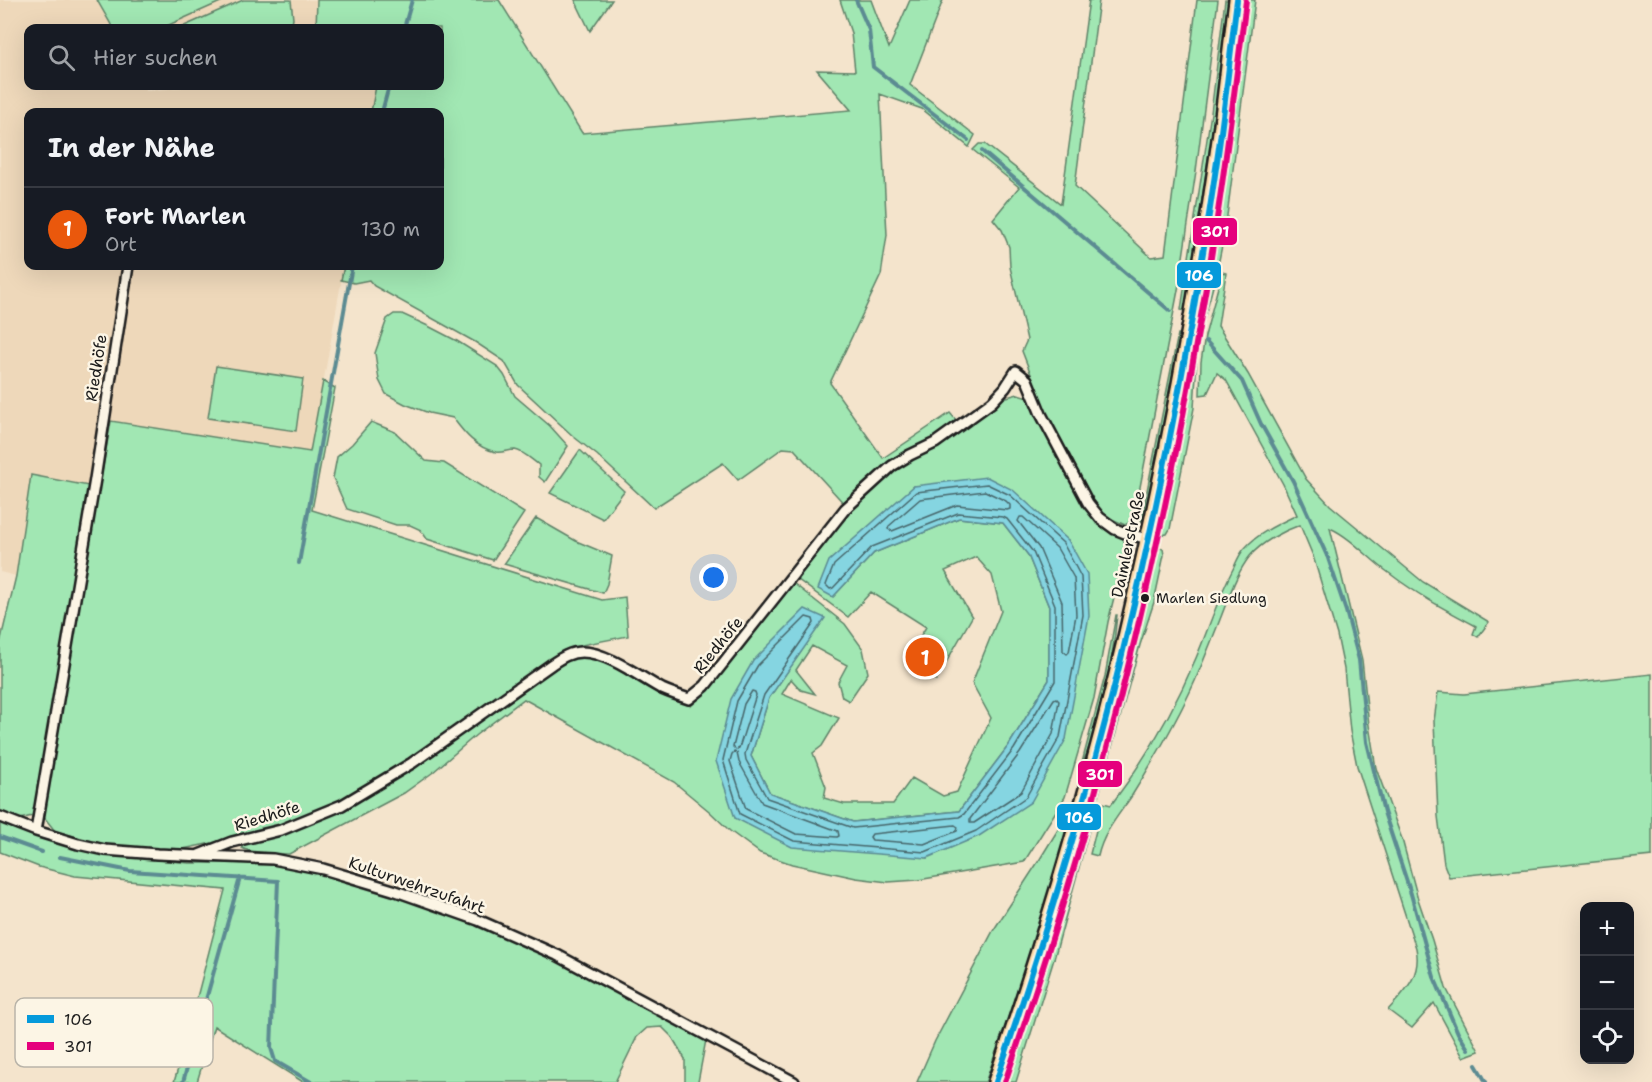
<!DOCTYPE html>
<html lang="de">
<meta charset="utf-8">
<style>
:root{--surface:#171b24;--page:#242831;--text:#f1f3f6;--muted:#9ea1a6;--line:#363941;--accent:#ea580c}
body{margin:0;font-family:"Shantell Sans",sans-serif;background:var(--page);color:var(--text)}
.controls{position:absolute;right:18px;bottom:18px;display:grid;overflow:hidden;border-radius:12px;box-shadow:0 6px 24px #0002}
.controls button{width:54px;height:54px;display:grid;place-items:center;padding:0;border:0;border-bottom:2px solid var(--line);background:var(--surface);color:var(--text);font:30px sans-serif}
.you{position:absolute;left:714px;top:578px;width:21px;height:21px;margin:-15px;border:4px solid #fff;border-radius:50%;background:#1a73e8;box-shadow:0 0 0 9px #1a73e833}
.badge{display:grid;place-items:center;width:39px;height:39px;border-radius:50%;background:var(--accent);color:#fff;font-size:20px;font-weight:700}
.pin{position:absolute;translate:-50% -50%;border:3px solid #fff;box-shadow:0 2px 6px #0006}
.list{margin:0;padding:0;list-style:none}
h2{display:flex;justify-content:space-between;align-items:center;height:78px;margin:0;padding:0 24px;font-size:26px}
h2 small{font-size:20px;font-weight:400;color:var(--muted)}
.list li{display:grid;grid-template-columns:39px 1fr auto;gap:18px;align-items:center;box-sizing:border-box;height:84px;padding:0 24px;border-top:2px solid var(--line)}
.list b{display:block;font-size:22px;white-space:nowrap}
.list p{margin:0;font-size:20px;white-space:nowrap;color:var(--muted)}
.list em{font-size:20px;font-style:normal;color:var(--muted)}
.icon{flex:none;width:33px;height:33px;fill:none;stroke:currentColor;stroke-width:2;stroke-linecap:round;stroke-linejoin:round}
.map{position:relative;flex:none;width:1652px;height:1082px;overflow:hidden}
.search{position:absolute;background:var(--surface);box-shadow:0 6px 24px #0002;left:24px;top:24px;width:420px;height:66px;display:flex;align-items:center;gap:15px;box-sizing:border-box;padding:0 21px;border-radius:12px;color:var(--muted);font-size:22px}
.panel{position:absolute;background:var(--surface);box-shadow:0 6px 24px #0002;left:24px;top:108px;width:420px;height:162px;border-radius:12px}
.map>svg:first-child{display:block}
.built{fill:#eed8ba}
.green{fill:#a1e7b3;stroke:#5e8268;stroke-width:1.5;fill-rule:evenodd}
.water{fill:#85d5e1;stroke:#5b8b92;stroke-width:1.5}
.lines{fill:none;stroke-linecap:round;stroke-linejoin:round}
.shore{stroke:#46666b;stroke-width:1.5}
.stream{stroke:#5b8b92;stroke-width:4}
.minor-casing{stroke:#1c1c1c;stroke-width:14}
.primary-casing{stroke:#1c1c1c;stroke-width:20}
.minor{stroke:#fcf5e5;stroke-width:9}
.primary{stroke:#fddcac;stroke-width:15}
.bus-1-casing{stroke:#fcf5e5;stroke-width:10}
.bus-2-casing{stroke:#fcf5e5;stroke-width:10}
.bus-1{stroke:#059adb;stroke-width:6}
.bus-2{stroke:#e5007d;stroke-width:6}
.bus-dot{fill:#1c1c1c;stroke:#fcf5e5;stroke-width:2}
.labels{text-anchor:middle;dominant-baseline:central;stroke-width:5;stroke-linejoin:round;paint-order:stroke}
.bus-label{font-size:14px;fill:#1c1c1c;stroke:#fcf5e5;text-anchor:start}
.street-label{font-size:16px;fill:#1c1c1c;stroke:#fcf5e5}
.key{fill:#fcf5e5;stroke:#b9b4a9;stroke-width:1.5}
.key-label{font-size:16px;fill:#1c1c1c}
.line-badge{stroke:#fcf5e5;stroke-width:2}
.badge-label{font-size:16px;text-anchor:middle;font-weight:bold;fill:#fff}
</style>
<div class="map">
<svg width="1652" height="1082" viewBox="0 0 1652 1082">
<rect width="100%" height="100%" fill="#f4e4cc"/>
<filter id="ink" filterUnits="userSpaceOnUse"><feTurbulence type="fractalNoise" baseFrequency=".0167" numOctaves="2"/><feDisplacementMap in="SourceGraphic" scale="12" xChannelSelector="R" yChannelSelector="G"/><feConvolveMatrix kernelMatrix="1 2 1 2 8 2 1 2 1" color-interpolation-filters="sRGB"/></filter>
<g filter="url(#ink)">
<path class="built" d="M0 0H97L113 28H28V86H143L147 91 194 86H376L371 112H28V266H344L311 452 111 421 100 488 31 475 16 576 0 572Z
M225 0H243L180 28H162Z
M291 0H317L316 28H291L293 19Z"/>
<path class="green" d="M97 0H225L162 28H113Z
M243 0H291L293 19 291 28H180Z
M317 0H499L582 133 851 110 817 70 855 71 851 33 840 0H871L889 48 910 0H943L910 85 975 135 969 147 922 109 880 94 887 235 881 275 830 383 883 458 950 413 963 428 1003 398 1018 394 1031 398 1085 504 1123 537 1126 548 1108 622 1094 698 1065 797 1024 862 918 880 888 882 856 878 792 864 760 853 730 831 709 811 674 782 524 699 476 735 432 773 404 793 289 854C276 853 252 854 242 848L244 842 261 839 271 838 290 832 343 807 558 664C565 661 573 657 581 657 603 657 629 678 648 688 662 696 677 700 691 706L793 583 845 624 863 649 868 673 849 701 842 697 838 682 847 665 812 646 796 670 815 694 801 690 791 679 782 694 839 718 822 746 813 753 826 787 824 798 844 804H893L912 778 943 796 957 792 991 718 972 683 1001 611 992 575 976 557 945 571 972 617 936 680 913 669 912 650 926 627 871 592 848 617 797 579 849 509 794 449 783 448 738 480 723 463 654 508 597 455 574 437 518 385 504 361 475 342 374 286 369 280 354 283 341 280 344 266H440V112H371L376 86H440V28H316ZM914 486 1068 540 1066 739 927 858 735 818 753 661 824 618 769 698 751 756 770 793 853 822 959 811 1009 745 1049 680V607L1028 555 1003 523 959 518 874 553 833 597Z
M575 0H612L590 31Z
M1089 0H1099L1075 186 1151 257 1165 255 1197 0H1218L1196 171 1178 290 1135 513 1132 521 1125 525 1103 515 1096 505 1044 408 1022 351 1027 340 1010 267 1009 247 1002 230 993 219 1019 187 973 150 979 144H985L1061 204Z
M1225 0H1230L1218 94 1185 311 1181 310 1211 113Z
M1243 0H1255L1225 231 1216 275 1198 343 1194 408 1170 529 1167 534 1161 535 1158 531Z
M1222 272 1226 273 1218 326 1248 374 1306 479 1330 505 1423 582 1489 622 1478 637 1473 634 1476 626C1446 610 1416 594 1389 573 1369 559 1352 538 1330 528L1362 660 1369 725 1376 768 1402 839 1418 899 1432 940 1446 988 1479 1051 1463 1057 1434 1003 1412 1028 1388 1010C1405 991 1422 976 1416 948L1357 766 1350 731 1344 669 1337 635 1313 556 1300 525C1283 531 1262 542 1250 556 1238 571 1231 591 1224 609 1215 633 1205 657 1195 681 1177 721 1154 760 1131 797 1118 816 1103 833 1098 856L1090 854 1103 803 1111 805C1145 760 1174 710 1196 658 1208 630 1217 601 1231 573 1235 566 1238 556 1244 549 1258 533 1278 524 1297 515L1283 484 1226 380 1217 373 1207 394 1200 395 1201 362 1205 336Z
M394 314H402L428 326 457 341 497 366 504 375 515 396 550 426 568 446 545 482 539 477V465C532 460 523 451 515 450 508 450 502 453 496 452 476 448 464 433 453 418L429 413 405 404 386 394 379 380 375 353 387 319Z
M1178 334H1181L1146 512 1144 518 1141 521Z
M216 366 303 379 296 431 208 418Z
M323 381 335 388 312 510 602 600 625 597 628 636 581 645V649L426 751 343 800 309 815 278 826 212 843 178 850 108 845 55 831 44 817 43 807 111 421 310 452Z
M371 422 395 432 426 461 444 463 524 513 493 560 427 539 421 530 410 525H396L347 509 333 478 337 457 352 444Z
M580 450 624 491 603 519 550 493Z
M31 475 89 486 35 807 32 816 20 819 0 811V643L16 576Z
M536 518 576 541 612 556 607 584 603 593 504 564Z
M1156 547 1163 549 1164 555 1154 602 1140 645 1054 959 1016 1082H1006L1050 942 1129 652 1147 600 1150 580V568L1154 550Z
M1116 615H1117C1112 668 1101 721 1080 770L1105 676Z
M1652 674V856L1449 877 1444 864 1438 816 1434 721 1438 692 1464 694Z
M1075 802C1050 897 1019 988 986 1080L985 1082H917L935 1041 993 931 1040 859Z
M0 822 60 844 100 854 189 863H265L289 865 318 872 419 904 499 934 560 961 706 1040 698 1082H685V1059L672 1037 662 1027 647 1028 637 1037 615 1082H303L214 1026 197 1082H174L182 1055 225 890 75 876 39 867 0 852Z"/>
<path class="water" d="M987 477 1013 490 1068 540 1087 574 1089 616 1066 739 1031 802 979 836 927 858 792 847 735 818 716 761 731 699 753 661 805 609 825 618 769 698 751 756 770 793 853 822 959 811 1009 745 1049 680V607L1028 555 1003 523 959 518 874 553 833 597 818 589 829 561 914 486Z"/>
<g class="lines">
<path class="shore" d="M987 484 1010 495 1063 543 1081 577 1083 615 1060 737 1026 797 976 831 925 852 794 841 740 814 723 760 737 701 758 665 806 617 813 619 814 623 764 695 745 754 746 760 767 798 853 828 959 817 964 814 1014 749 1055 681V605L1033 552 1007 519 1003 517 958 513 872 547 833 588 830 589 826 585 834 565 916 492Z
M985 491 1006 501 1010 505V509L1007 510 957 505 892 531 888 529 889 526 920 499Z
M1020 517H1023L1057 548 1074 578 1076 615 1069 652 1067 654 1063 651 1062 602 1039 548 1018 521Z
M752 691 755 692 756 695 739 748 736 750 733 747 744 704Z
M1056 698 1059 701 1053 734 1021 792 974 823H970V819L1020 753 1054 699Z
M734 752 737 753 739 762 762 803 838 831 839 836 837 837 796 834 746 809 730 761 732 754Z
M955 825 958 827 957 831 924 844 872 840 870 837 872 834Z"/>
<path class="stream" d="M856 0 869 30 873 67 968 140
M404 28 412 0
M382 112 389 86
M982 151 1170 311
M1206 341 1242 381 1261 424 1293 481 1328 558 1346 611 1359 660 1367 742 1384 812 1411 894 1434 977 1458 1033 1468 1049
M299 563 352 266
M0 837 42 852
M60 857 130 871 278 881 271 1048 275 1061 311 1082
M1476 1065 1486 1082
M183 1082 240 878"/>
<g class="minor-casing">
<path id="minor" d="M0 817 36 831 78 844 105 850 157 854 273 859 323 869 393 890 478 920 557 955 794 1082
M36 831 95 479 128 266
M199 855 232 842 281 830 342 805 412 763 552 664C561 658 570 652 582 652 607 652 640 677 662 689 671 693 680 696 689 699L705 686 845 509 892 466 910 455 935 443 992 402 1005 388 1016 371 1027 380 1041 414 1088 503 1100 518 1115 529 1125 533 1148 539"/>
</g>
<g class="primary-casing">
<path id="primary" d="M996 1082C1051 921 1099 760 1136 594 1169 451 1196 306 1217 161 1225 107 1230 54 1237 0"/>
</g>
<use href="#minor" class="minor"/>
<use href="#primary" class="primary"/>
<g class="bus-1-casing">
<path id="bus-1" d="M996 1082C1043 943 1086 802 1121 659 1161 495 1193 328 1217 161 1225 107 1230 54 1237 0"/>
</g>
<g class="bus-2-casing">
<path id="bus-2" d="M1005 1082C1039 982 1072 881 1099 778 1140 629 1173 479 1199 327 1219 219 1232 110 1246 1"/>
</g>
<use href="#bus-1" class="bus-1"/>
<use href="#bus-2" class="bus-2"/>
</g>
</g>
<circle class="bus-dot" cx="1145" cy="598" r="5"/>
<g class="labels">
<g class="bus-label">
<text x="1156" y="598">Marlen Siedlung</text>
</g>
<g class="street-label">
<text transform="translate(96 368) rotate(-81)">Riedhöfe</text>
<text transform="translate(1128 544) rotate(-78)">Daimlerstraße</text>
<text transform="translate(718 645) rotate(-51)">Riedhöfe</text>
<text transform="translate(267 816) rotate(-17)">Riedhöfe</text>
<text transform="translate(417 885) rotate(19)">Kulturwehrzufahrt</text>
</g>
</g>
<rect x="15" y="998" width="198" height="69" rx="9" class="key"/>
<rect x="27" y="1015" width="27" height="8" fill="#059adb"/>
<rect x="27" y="1042" width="27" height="8" fill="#e5007d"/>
<g class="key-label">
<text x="64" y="1025">106</text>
<text x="64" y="1052">301</text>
</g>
<g class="line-badge">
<rect x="1192" y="217" width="46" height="29" rx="6" fill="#e5007d"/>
<rect x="1176" y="261" width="46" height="28" rx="6" fill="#059adb"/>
<rect x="1077" y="760" width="46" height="28" rx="6" fill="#e5007d"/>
<rect x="1056" y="803" width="46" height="28" rx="6" fill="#059adb"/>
</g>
<g class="badge-label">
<text x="1215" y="237">301</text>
<text x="1199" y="281">106</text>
<text x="1100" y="780">301</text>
<text x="1079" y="823">106</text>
</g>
</svg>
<div class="controls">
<button>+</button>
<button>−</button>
<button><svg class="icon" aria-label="locate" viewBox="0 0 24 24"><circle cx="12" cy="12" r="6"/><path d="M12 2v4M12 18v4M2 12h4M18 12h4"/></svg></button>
</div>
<div class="you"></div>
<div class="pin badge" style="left:925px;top:657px">1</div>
<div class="search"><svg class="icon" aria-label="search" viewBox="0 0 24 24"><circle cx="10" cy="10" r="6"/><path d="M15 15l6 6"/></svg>Hier suchen</div>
<section class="panel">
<h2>In der Nähe<small></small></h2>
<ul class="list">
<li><span class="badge">1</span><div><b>Fort Marlen</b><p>Ort</p></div><em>130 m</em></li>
</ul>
</section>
</div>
